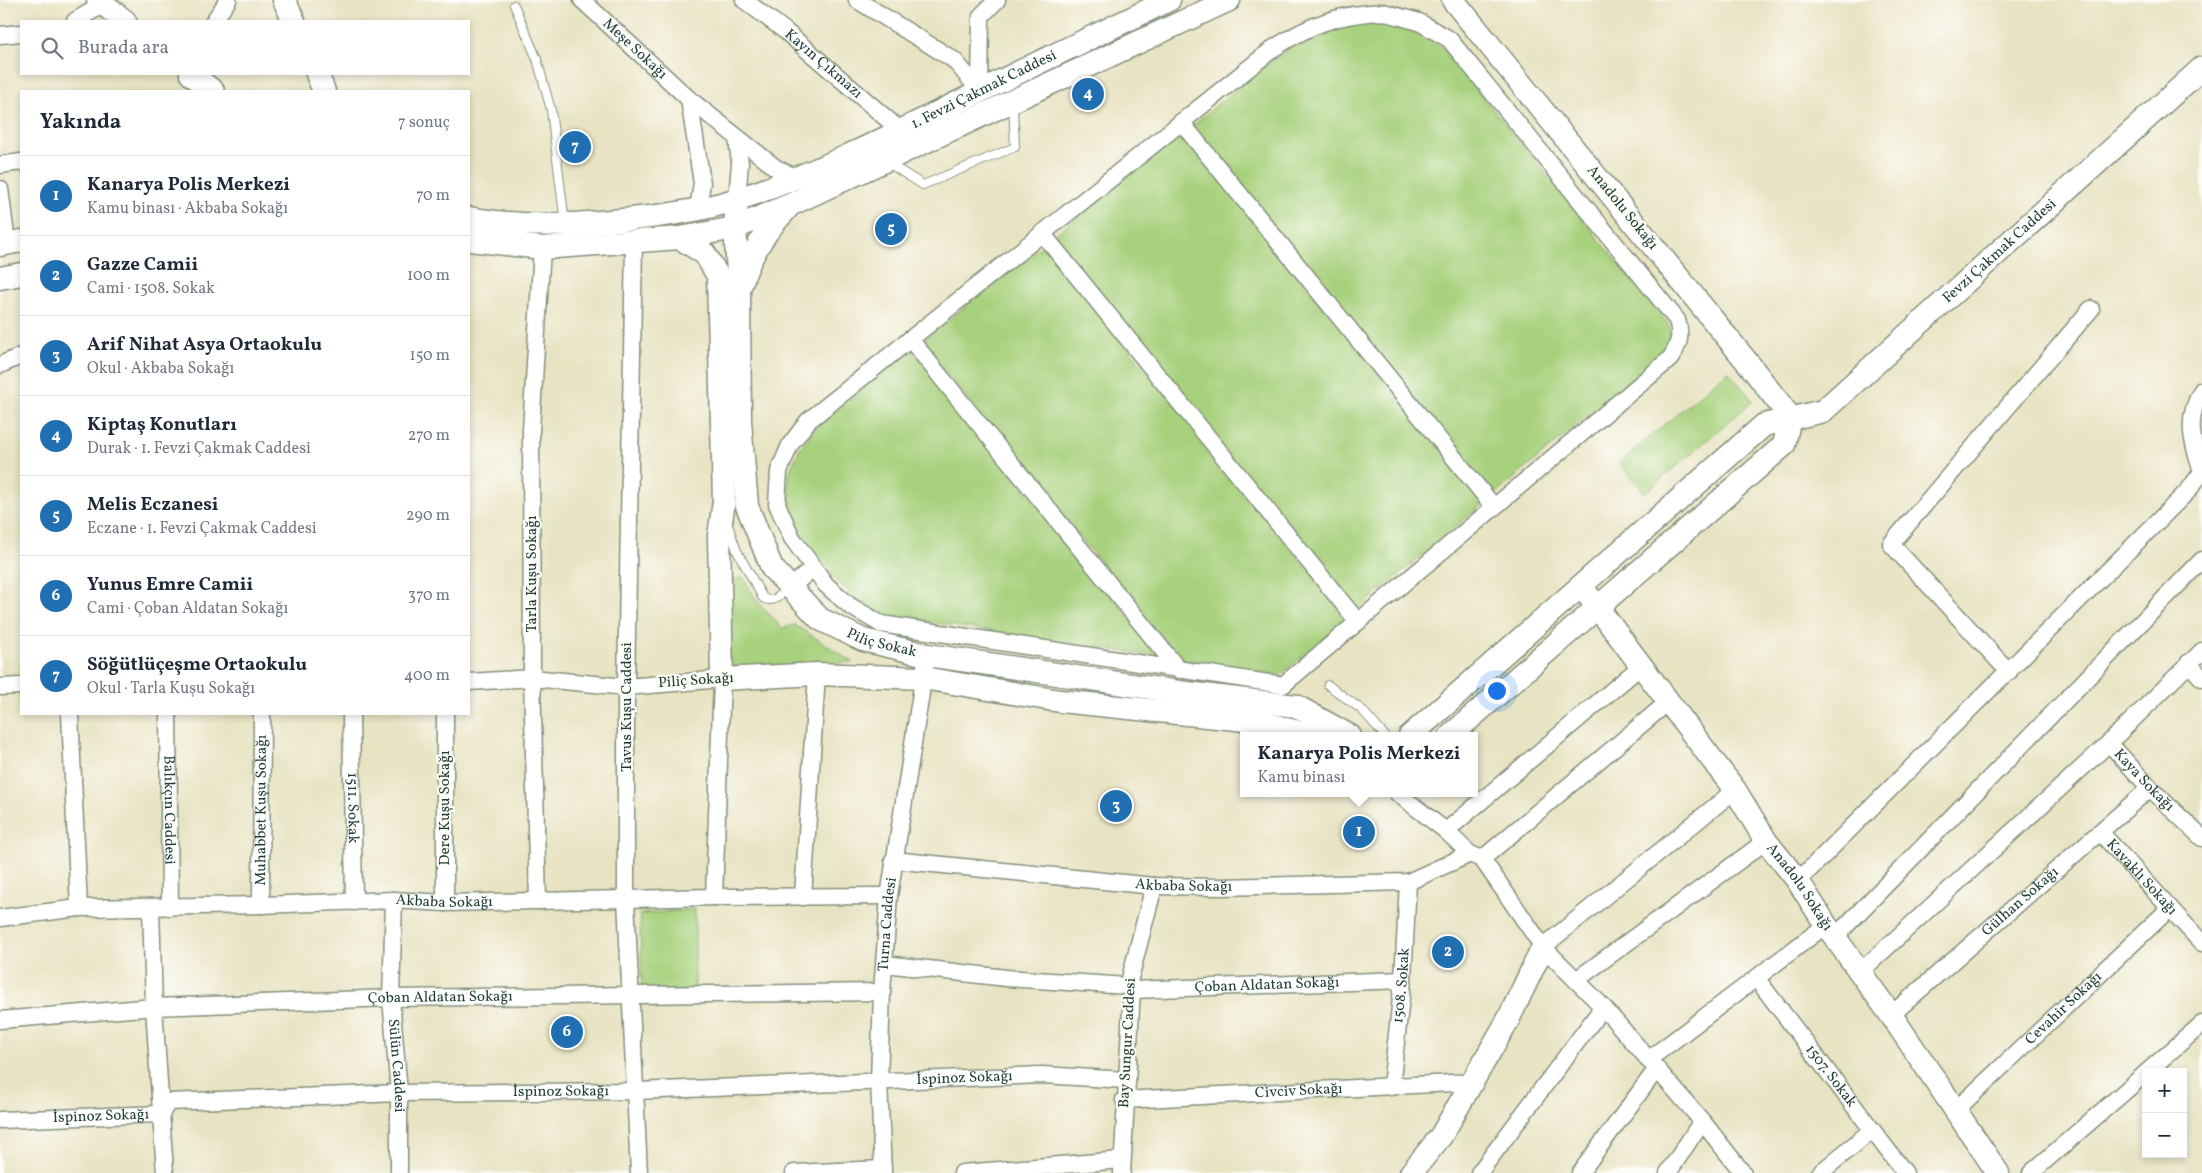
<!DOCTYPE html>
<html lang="tr">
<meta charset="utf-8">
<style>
:root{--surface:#fff;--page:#f6f6f7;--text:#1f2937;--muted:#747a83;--line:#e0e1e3;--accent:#1f6fb2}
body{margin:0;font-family:Vollkorn,serif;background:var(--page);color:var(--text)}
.controls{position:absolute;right:15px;bottom:15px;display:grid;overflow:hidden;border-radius:0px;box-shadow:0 2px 8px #0003}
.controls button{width:45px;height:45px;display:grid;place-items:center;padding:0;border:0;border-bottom:1px solid var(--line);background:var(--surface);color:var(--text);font:25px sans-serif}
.you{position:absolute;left:1496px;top:690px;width:18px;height:18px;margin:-12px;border:4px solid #fff;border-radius:50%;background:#1a73e8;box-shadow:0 0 0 8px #1a73e833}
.badge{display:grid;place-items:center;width:32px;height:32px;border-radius:50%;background:var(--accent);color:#fff;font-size:16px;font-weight:700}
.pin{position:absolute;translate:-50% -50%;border:2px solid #fff;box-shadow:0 1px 5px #0006}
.popup{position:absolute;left:1240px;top:732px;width:238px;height:65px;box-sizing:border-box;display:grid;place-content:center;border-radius:0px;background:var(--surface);filter:drop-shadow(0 1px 4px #0005);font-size:16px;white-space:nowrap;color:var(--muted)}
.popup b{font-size:19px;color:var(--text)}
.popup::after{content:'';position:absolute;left:50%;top:100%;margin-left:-10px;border:10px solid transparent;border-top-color:var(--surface)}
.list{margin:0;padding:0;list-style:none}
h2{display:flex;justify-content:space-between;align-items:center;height:65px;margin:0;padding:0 20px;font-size:21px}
h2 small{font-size:16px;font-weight:400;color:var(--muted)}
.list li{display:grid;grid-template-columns:32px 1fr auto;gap:15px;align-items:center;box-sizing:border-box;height:80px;padding:0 20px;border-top:1px solid var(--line)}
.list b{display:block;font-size:19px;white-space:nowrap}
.list p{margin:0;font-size:16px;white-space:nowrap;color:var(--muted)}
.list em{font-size:16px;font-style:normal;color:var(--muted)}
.icon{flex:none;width:28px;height:28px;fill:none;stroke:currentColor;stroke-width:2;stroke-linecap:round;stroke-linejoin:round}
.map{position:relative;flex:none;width:2202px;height:1173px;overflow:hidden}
.search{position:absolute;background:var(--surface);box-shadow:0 2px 8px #0003;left:20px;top:20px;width:450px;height:55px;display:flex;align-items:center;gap:12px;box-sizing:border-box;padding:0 18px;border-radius:0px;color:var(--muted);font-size:19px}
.panel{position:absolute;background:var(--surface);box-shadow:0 2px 8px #0003;left:20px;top:90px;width:450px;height:625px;border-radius:0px}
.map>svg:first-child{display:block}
.green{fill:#a7d17d;stroke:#638758}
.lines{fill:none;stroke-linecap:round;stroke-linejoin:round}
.lane-casing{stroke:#84907b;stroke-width:10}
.street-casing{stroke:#84907b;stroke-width:19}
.secondary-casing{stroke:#84907b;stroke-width:25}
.lane{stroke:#fff;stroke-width:8}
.street{stroke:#fff;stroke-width:16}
.secondary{stroke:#fff;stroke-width:22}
.labels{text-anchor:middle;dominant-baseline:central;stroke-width:4.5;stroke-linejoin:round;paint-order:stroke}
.street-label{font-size:15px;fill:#1f3d34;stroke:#fdfcf7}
</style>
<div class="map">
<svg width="2202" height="1173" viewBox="0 0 2202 1173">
<rect width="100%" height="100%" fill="#fdfcf7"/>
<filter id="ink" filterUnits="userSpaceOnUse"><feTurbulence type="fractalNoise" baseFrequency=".02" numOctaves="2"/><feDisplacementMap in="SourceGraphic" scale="10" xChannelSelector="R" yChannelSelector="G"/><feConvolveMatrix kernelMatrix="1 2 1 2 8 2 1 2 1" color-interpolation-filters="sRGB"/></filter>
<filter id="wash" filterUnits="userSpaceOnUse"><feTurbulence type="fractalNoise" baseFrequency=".0096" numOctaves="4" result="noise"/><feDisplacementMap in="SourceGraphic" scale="20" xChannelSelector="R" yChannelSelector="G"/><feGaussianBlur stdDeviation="1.12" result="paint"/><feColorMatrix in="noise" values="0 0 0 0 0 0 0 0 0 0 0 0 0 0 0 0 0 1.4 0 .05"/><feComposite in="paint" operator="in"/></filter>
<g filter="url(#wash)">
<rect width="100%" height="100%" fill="#e8e3c2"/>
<path class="green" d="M1381 22 1416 31 1442 47 1669 325C1672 336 1670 342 1663 352L1493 496 1192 126C1233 93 1278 47 1329 29 1345 23 1364 22 1381 22Z
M1182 133 1484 503 1356 611 1052 237Z
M1044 244 1348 618 1280 675 1180 660 921 342Z
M912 350 1161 657 884 615 856 599 833 578 816 556 800 533 787 503 789 473 799 450 815 428Z
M1728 371 1753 401 1645 493 1619 463Z
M743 577 758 602 782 628 795 625 853 662 730 670 728 581Z
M695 909V991H642L640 914Z"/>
</g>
<g filter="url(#ink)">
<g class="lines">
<g class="lane-casing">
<path id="lane" d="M514 5 537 59 551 110 565 223
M888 163 923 185 1015 147 1013 105
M728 525 737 551 763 598C773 604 780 595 788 589
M1328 685 1362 710 1385 736"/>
</g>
<g class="street-casing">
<g id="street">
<path id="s1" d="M582 0 689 99 776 168 797 178"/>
<path id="s2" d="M744 0 784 30 901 131"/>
<path d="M857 0 954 60 980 91"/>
<path d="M1383 12 1419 22 1449 39 1677 320C1682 336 1679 345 1670 359L1283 685 881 624 850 606 826 585 792 538 777 504 779 471 790 445 808 421 1274 48C1311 24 1338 14 1383 12Z"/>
<path d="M75 21 104 4"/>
<path d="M214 21 228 0"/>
<path d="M0 35 21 33"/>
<path d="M980 91 981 16 997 0"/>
<path d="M689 99 702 183 698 209"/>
<path d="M1181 122 1494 507"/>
<path d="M737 138 740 163 737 200"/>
<path d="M0 165 21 162"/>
<path d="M0 189 7 243"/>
<path d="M1042 233 1358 622"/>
<path d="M634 242 626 687V899L639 1173"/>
<path d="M910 339 1179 670"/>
<path d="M0 365 21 356"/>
<path d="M2202 390C2185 419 2192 442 2202 471"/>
<path d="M790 588 813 568"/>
<path d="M2188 663 2202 678"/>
<path d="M1641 666 1446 831 1470 854 1482 859 1543 947 1603 1007 1702 1121 1743 1173"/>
<path d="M2009 672 1891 544 2091 309"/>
<path d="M469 682 532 678 626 687 722 679 714 897"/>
<path d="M0 687 21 686"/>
<path d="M70 714 79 908"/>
<path id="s3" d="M168 714 170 907"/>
<path id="s4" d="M351 714 354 902"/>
<path id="s5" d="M2109 743 2150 788 2202 838"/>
<path d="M1397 793 1446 831"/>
<path id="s6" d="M2101 833 2202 943"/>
<path d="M1482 859 1668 702"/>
<path id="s7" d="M893 860 1154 886 1221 887 1408 882 1470 854"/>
<path d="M1798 881 2188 491 2202 472"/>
<path d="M803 897 817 674"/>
<path id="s8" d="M394 900 391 998 399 1093V1173"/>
<path d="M538 901 532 678 531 430 542 248"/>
<path d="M445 903V714"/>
<path id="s9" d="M261 905 262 714"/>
<path d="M151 907 154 1007 165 1173"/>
<path id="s10" d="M0 918 79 908 261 905 394 900 445 903 714 897 889 896"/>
<path d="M1835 937 2202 560"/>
<path d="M1543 947 1735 790"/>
<path d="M885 964 1006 978 1128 986"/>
<path d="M1860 972 2109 743 2202 651"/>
<path id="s11" d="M1757 979 1905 1173"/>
<path d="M1576 980 1766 841"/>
<path id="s12" d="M1132 990 1403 980"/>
<path id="s13" d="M1891 1015 2150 788"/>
<path id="s14" d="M0 1020 154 1007 391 998 882 992"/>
<path d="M1648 1060 1826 925"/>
<path d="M2147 1072 2202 1024"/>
<path id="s15" d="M1391 1087 1403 980 1408 882"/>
<path id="s16" d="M1124 1100 1472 1082"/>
<path id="s17" d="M1956 1110 2170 908"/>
<path id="s18" d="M0 1120 161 1114 168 1102 399 1093 635 1091 1042 1075 1126 1080"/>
<path d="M794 1173 883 1169"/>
<path id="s19" d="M883 1173 879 1082 882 992 889 896 927 655"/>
<path d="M962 1173 1122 1160"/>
<path d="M1122 1173 1132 990 1128 986 1154 886"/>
<path d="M1479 1173 1603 1007"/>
<path d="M1580 1173 1656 1070"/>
<path d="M1668 1173 1702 1121"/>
<path d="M1820 1173 1872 1130"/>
<path d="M2031 1173 2146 1073"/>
</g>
</g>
<g class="secondary-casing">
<g id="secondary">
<path d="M98 0 125 21"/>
<path d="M284 0 294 21"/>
<path d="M191 74 213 91"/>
<path d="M317 74 324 91"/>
<path id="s20" d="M737 200 735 228 739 289 740 421 747 506 772 568 820 619 863 640 927 655 1179 692 1296 706 1350 736"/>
<path id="s21" d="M469 218C517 227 563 226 611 221 654 217 697 212 738 199 822 172 900 131 979 92 1042 60 1106 31 1169 0"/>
<path d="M680 238 705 254 718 276 724 501 719 536 722 679 817 674 923 678 1060 701 1256 721 1314 736"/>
<path d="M469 240 542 248 680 238 735 228 792 204 1229 0"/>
<path d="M0 245 21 241"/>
<path d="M0 278 21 274"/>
<path d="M741 284C750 255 765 231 786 210"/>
<path id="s22" d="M1588 595 1735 790 1766 841 1798 881 1826 925 1891 1015 1998 1173"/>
<path id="s23" d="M1410 736 1764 425 1823 411 2202 68"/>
<path d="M1450 736 1784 445 1790 417 1752 368 1453 0"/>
<path d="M1411 1173 1441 1136 1508 1020 1543 947"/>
</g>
</g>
<use href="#lane" class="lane"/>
<use href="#street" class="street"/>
<use href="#secondary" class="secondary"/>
</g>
</g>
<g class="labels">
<g class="street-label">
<text stroke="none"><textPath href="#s1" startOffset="72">Meşe Sokağı</textPath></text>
<text stroke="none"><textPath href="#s2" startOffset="102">Kayın Çıkmazı</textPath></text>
<text stroke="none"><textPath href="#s21" startOffset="541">1. Fevzi Çakmak Caddesi</textPath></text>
<text transform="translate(1622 208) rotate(51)">Anadolu Sokağı</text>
<text stroke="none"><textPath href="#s23" startOffset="770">Fevzi Çakmak Caddesi</textPath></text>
<text transform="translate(532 574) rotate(-90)">Tarla Kuşu Sokağı</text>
<text stroke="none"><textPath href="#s20" startOffset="510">Piliç Sokak</textPath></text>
<text transform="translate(696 681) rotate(-4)">Piliç Sokağı</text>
<text transform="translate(627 707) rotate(-90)">Tavus Kuşu Caddesi</text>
<text stroke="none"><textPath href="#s5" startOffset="51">Kaya Sokağı</textPath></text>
<text stroke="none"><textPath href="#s4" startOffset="94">1511. Sokak</textPath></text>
<text transform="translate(445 808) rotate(-90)">Dere Kuşu Sokağı</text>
<text stroke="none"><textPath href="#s9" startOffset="95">Muhabbet Kuşu Sokağı</textPath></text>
<text stroke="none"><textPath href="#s3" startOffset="96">Balıkçın Caddesi</textPath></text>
<text stroke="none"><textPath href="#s6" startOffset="60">Kavaklı Sokağı</textPath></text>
<text stroke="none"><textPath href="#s7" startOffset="292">Akbaba Sokağı</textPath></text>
<text stroke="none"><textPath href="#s22" startOffset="361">Anadolu Sokağı</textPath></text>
<text stroke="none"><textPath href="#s10" startOffset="445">Akbaba Sokağı</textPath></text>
<text stroke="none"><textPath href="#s13" startOffset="172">Gülhan Sokağı</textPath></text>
<text stroke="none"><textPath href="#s19" startOffset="249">Turna Caddesi</textPath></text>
<text stroke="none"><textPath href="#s12" startOffset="135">Çoban Aldatan Sokağı</textPath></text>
<text stroke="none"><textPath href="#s15" startOffset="102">1508. Sokak</textPath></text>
<text stroke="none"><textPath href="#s14" startOffset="441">Çoban Aldatan Sokağı</textPath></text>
<text stroke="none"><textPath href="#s17" startOffset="148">Cevahir Sokağı</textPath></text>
<text transform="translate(1128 1043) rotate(-87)">Bay Sungur Caddesi</text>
<text stroke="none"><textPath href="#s8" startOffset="166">Sülün Caddesi</textPath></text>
<text stroke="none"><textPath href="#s11" startOffset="122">1507. Sokak</textPath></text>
<text stroke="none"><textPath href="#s18" startOffset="972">İspinoz Sokağı</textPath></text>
<text stroke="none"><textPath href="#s16" startOffset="175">Civciv Sokağı</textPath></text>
<text stroke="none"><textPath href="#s18" startOffset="568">İspinoz Sokağı</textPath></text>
<text stroke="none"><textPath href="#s18" startOffset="101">İspinoz Sokağı</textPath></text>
</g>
</g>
</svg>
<div class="controls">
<button>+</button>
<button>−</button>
</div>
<div class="you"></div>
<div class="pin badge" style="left:1359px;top:832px">1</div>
<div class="popup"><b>Kanarya Polis Merkezi</b>Kamu binası</div>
<div class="pin badge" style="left:1448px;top:952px">2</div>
<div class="pin badge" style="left:1116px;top:806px">3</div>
<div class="pin badge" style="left:1088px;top:94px">4</div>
<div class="pin badge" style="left:891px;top:229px">5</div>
<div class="pin badge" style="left:567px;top:1032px">6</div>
<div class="pin badge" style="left:575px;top:147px">7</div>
<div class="search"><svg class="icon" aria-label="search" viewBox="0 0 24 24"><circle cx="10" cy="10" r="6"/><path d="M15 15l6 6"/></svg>Burada ara</div>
<section class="panel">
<h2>Yakında<small>7 sonuç</small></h2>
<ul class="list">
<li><span class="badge">1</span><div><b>Kanarya Polis Merkezi</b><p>Kamu binası · Akbaba Sokağı</p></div><em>70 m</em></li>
<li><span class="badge">2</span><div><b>Gazze Camii</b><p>Cami · 1508. Sokak</p></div><em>100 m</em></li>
<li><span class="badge">3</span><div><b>Arif Nihat Asya Ortaokulu</b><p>Okul · Akbaba Sokağı</p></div><em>150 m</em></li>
<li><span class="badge">4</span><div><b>Kiptaş Konutları</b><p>Durak · 1. Fevzi Çakmak Caddesi</p></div><em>270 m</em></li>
<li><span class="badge">5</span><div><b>Melis Eczanesi</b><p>Eczane · 1. Fevzi Çakmak Caddesi</p></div><em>290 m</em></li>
<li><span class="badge">6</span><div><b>Yunus Emre Camii</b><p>Cami · Çoban Aldatan Sokağı</p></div><em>370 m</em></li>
<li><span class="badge">7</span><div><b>Söğütlüçeşme Ortaokulu</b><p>Okul · Tarla Kuşu Sokağı</p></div><em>400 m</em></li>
</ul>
</section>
</div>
